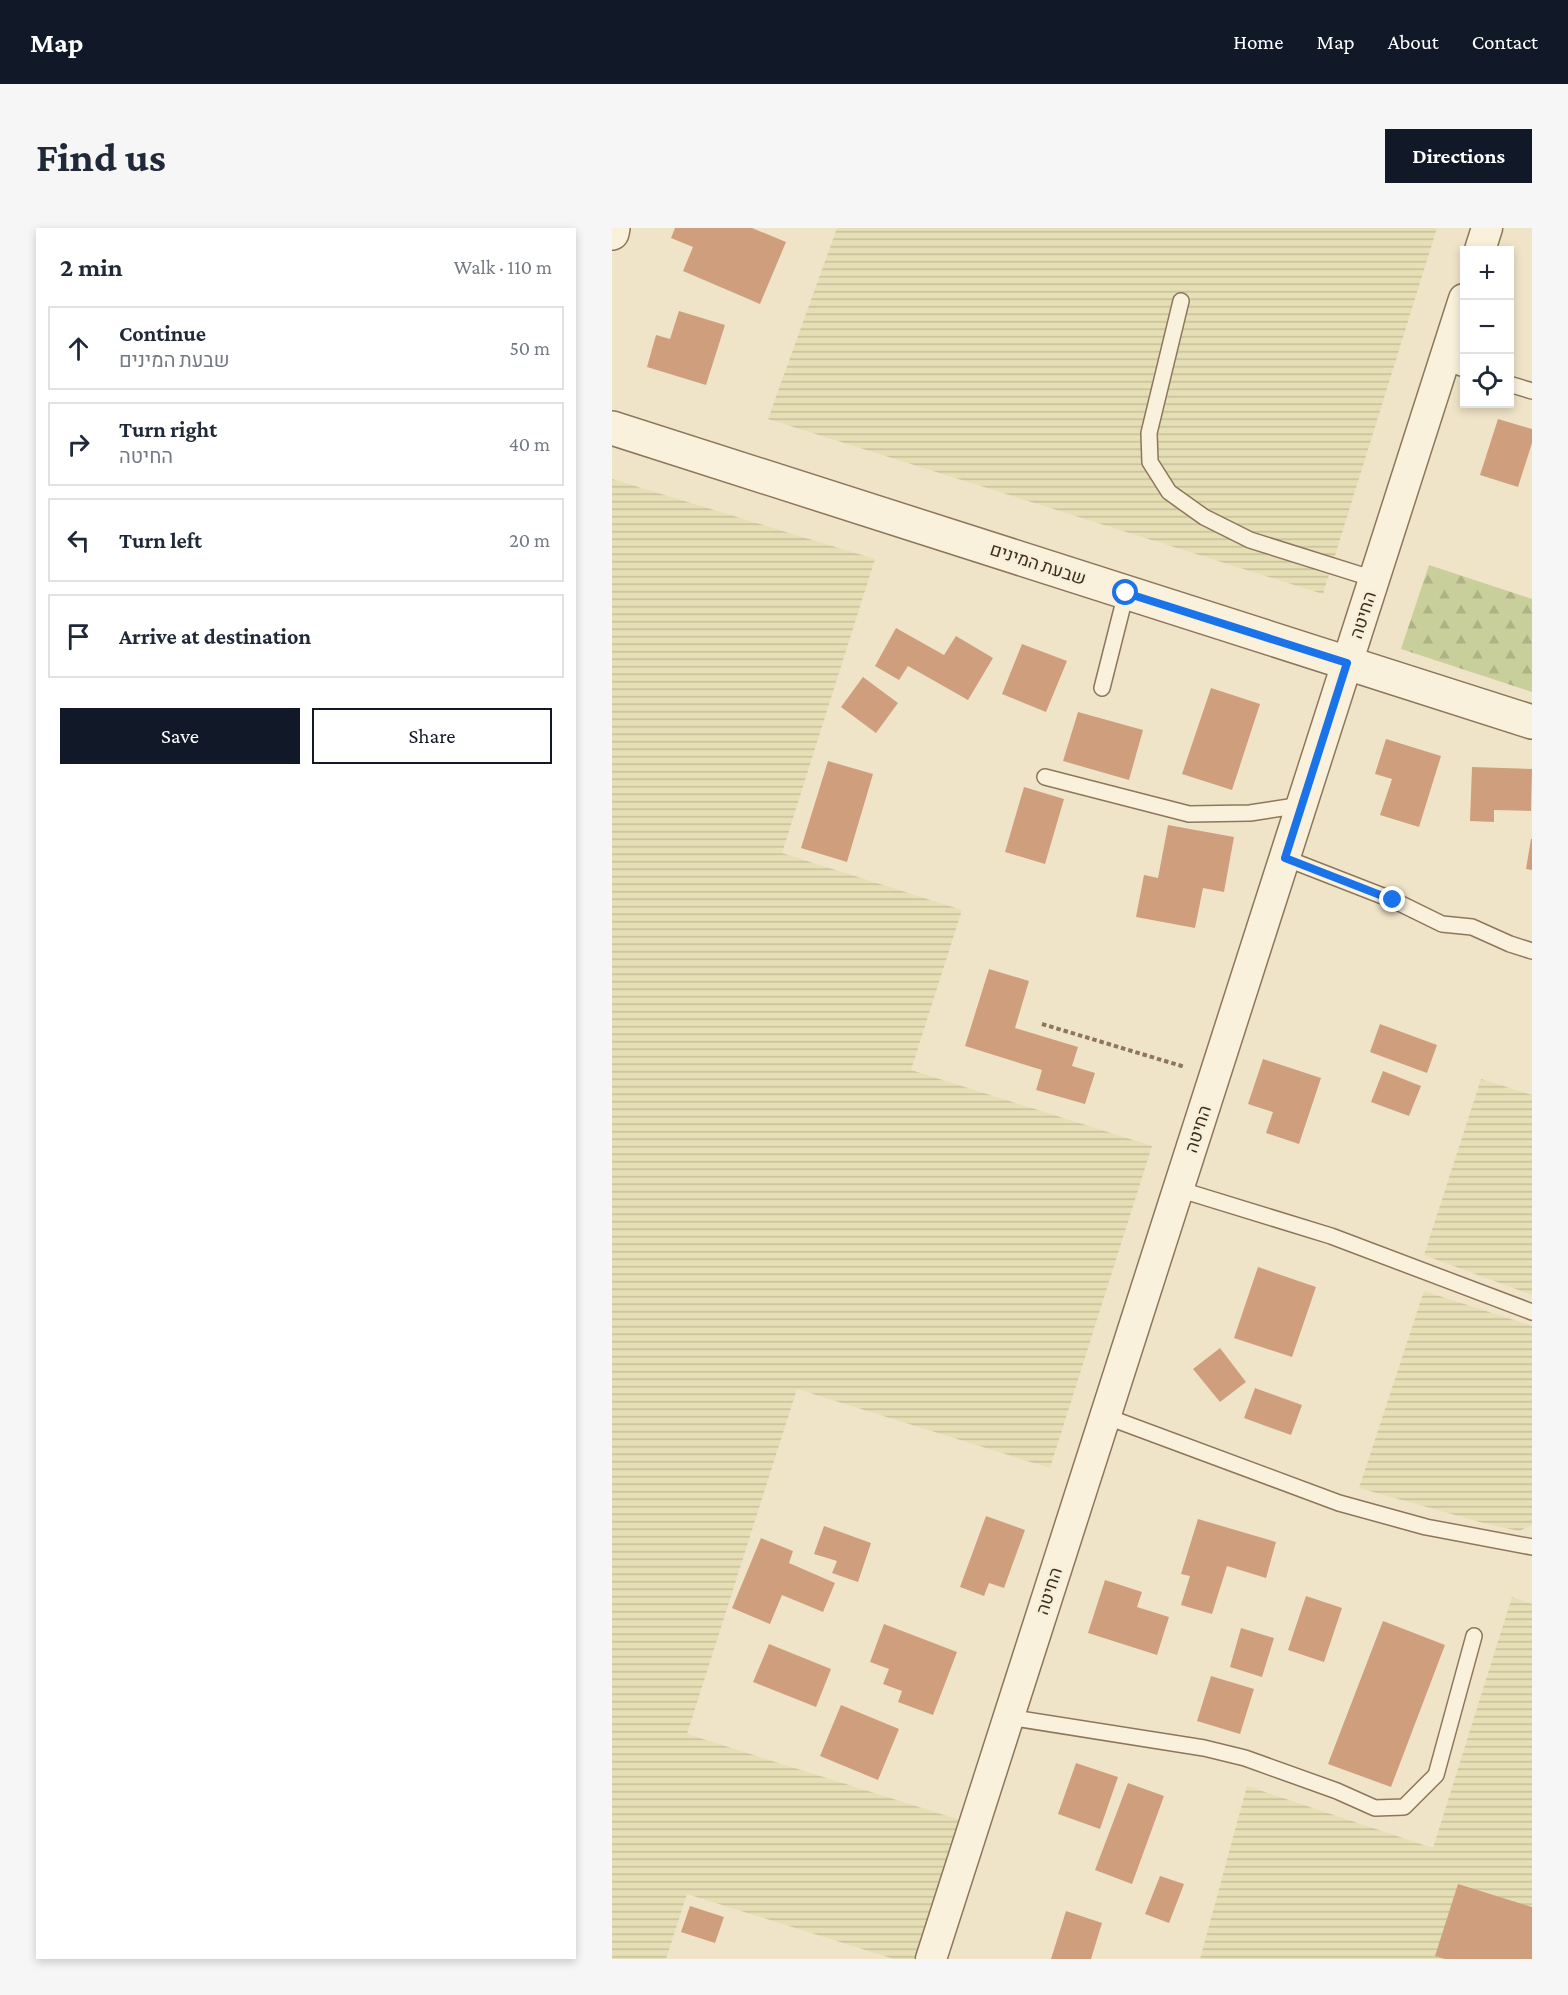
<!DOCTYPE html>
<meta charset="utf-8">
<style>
:root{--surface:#fff;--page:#f6f6f7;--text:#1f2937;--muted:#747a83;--line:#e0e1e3;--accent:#111827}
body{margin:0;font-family:"Crimson Pro",Heebo,serif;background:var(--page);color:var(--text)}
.controls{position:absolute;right:18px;top:18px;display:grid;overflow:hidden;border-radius:0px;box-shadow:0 3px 9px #0003}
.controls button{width:54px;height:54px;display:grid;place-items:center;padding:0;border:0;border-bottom:2px solid var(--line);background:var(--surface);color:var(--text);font:30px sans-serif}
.stop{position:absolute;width:18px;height:18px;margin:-14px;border:4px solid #1a73e8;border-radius:50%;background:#fff}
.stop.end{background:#1a73e8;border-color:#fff;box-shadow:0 2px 6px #0008}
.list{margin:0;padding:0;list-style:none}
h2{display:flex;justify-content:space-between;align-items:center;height:78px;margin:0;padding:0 24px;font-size:26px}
h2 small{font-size:20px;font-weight:400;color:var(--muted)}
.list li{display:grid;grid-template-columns:39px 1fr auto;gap:18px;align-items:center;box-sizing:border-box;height:84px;margin:0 12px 12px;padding:0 12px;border:2px solid var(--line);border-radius:0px}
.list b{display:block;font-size:22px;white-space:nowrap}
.list p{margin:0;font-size:20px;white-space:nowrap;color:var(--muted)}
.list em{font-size:20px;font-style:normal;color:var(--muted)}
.actions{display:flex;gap:12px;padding:18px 24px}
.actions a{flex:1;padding:14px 0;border:2px solid var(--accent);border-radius:0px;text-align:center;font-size:21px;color:var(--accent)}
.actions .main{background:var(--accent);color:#fff}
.icon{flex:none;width:33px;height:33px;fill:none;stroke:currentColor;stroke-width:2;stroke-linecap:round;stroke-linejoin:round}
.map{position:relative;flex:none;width:920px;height:1731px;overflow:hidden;border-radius:0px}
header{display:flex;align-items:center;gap:36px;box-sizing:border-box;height:84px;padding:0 30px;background:var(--accent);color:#fff}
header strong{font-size:28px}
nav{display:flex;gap:33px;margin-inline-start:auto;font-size:21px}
.intro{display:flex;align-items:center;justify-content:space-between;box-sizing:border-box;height:144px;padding:0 36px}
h1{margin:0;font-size:42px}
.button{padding:15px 27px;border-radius:0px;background:var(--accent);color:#fff;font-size:21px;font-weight:700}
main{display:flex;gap:36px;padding:0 36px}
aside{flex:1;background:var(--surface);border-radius:0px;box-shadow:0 3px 9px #0003}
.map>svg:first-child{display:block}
.farmland{fill:url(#farmland-rules)}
.forest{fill:url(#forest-firs)}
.building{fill:#cf9f7d}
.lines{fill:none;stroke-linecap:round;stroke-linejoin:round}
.service-casing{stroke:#8d765c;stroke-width:18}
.minor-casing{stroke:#8d765c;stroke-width:33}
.tertiary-casing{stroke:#8d765c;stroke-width:36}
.path{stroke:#8d765c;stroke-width:4;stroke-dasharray:4.5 3;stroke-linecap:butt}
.service{stroke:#faf1dc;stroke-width:15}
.minor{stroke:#faf1dc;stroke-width:30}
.tertiary{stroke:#faf1dc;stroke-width:33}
.route{stroke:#1a73e8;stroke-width:8}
.labels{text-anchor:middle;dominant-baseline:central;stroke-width:4.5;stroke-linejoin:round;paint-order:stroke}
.street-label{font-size:18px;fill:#3d2e20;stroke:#f7eed8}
</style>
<header>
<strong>Map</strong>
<nav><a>Home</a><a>Map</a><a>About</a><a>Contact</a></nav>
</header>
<div class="intro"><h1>Find us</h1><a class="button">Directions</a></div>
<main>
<aside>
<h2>2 min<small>Walk · 110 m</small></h2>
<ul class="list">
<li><svg class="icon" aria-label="ahead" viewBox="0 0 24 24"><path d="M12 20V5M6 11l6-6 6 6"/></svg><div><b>Continue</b><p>שבעת המינים</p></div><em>50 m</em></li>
<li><svg class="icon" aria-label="right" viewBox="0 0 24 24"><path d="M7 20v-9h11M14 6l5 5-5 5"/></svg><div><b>Turn right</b><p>החיטה</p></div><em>40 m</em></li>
<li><svg class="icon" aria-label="left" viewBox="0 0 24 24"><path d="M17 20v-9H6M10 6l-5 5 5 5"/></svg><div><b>Turn left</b></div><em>20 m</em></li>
<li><svg class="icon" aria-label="arrive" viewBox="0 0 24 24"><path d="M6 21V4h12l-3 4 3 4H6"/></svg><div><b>Arrive at destination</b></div></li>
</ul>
<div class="actions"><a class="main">Save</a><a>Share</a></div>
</aside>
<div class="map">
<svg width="920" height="1731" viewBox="0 0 920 1731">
<defs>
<pattern id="farmland-rules" width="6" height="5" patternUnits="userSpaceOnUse" patternTransform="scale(1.5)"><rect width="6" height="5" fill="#e6deb5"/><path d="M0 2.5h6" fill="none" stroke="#c6bf9b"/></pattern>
<pattern id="forest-firs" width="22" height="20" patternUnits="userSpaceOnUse" patternTransform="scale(1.5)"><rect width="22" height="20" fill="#c9cf9b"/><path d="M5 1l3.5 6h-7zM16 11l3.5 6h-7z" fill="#aeb285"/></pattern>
</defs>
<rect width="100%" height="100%" fill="#f0e4c8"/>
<path class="farmland" d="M225 0H825L711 366 156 191Z
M0 251 263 331 170 625 350 682 299 842 540 918 438 1240 185 1161 75 1506 348 1592 304 1731H282L75 1666 54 1731H0Z
M869 851 920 867V1067L812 1027Z
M812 1063 920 1098V1297L907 1303 875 1296 747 1260Z
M900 1369 920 1376V1731H588L635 1558 821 1620Z"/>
<path class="forest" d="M817 337 920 371V464L789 421Z"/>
<path class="building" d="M63 0H140L174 14 148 76 71 43 81 19 59 10Z
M67 83 113 97 94 157 35 139 44 107 58 111Z
M886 191 920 201V215L906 259 868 247Z
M284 400 332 427 344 408 381 430 356 472 296 438 287 452 263 438Z
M410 416 455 433 434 484 390 466Z
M251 449 286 475 264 505 229 479Z
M599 460 648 476 620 562 570 546Z
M466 484 531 502 517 552 451 533Z
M774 511 829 528 807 599 768 587 780 551 763 546Z
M216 533 261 546 235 634 189 620Z
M860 539 920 541 919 583 882 582V594L858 593Z
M412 559 452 571 433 636 393 624Z
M556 597 622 609 612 664 591 660 583 700 524 689 532 647 546 650Z
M919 611H920V642L914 641Z
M377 741 417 753 403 800 466 819 460 838 483 845 473 876 424 862 430 842 353 818Z
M768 796 825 817 815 845 758 824Z
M651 831 709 850 687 916 654 905 661 884 636 876Z
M771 843 809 858 797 888 759 874Z
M646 1039 704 1059 680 1129 622 1110Z
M608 1120 634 1154 608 1174 581 1141Z
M643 1160 690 1177 679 1207 632 1190Z
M374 1288 413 1302 392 1360 377 1355 372 1368 348 1359Z
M586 1291 664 1314 654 1350 615 1338 600 1386 569 1377 578 1348 569 1346Z
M212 1298 259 1315 246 1354 220 1345 225 1333 202 1326Z
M149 1310 181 1323 177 1335 223 1355 211 1384 170 1367 158 1396 120 1380Z
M493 1352 530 1364 525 1379 557 1389 545 1427 476 1405Z
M694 1368 730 1380 712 1434 676 1422Z
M771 1393 833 1417 779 1559 716 1536Z
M272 1396 345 1424 321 1487 286 1474 290 1463 271 1456 277 1441 258 1434Z
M629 1400 662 1410 650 1449 618 1439Z
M157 1416 219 1441 204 1479 141 1454Z
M599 1448 642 1461 628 1506 585 1493Z
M229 1477 287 1501 266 1552 208 1528Z
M464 1535 506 1549 488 1601 446 1586Z
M516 1555 552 1568 520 1656 483 1642Z
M548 1648 572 1656 557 1695 533 1686Z
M846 1656 920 1679V1731H833L823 1728Z
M78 1678 112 1689 103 1715 69 1704Z
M454 1683 490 1695 479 1731H439Z"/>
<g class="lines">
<g class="service-casing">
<path id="service" d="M569 73 537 205 538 234 557 264 592 289 638 312 762 351
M832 134 852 141
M897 156 920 163
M490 460 514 365
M433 549 577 586 638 585 690 577
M673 630 781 672 830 696 860 699 898 716 920 723
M566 961 719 1008 920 1084
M493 1188 727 1275 814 1299 920 1319
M396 1489 592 1520 633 1530 725 1563 763 1580 792 1579 824 1547 862 1408"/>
</g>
<g class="minor-casing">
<path id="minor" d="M868 22 875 0
M319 1731 852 71"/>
</g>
<g class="tertiary-casing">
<path id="tertiary" d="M0 5 1 0
M0 200 920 494"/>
</g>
<path class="path" d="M430 796 573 839"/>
<use href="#service" class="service"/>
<use href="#minor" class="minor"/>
<use href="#tertiary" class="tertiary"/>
</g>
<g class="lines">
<path class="route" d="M514 365 735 435 673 630 781 672"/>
</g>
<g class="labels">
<g class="street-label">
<text transform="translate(426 336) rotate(18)">שבעת המינים</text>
<text transform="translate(751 387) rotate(-72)">החיטה</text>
<text transform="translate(586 901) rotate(-72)">החיטה</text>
<text transform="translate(437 1363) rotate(-72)">החיטה</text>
</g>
</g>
</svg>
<div class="controls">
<button>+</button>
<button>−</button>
<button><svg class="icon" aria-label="locate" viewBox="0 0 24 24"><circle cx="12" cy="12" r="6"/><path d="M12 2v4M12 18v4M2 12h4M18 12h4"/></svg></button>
</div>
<div class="stop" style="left:514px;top:365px"></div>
<div class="stop end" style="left:781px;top:672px"></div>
</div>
</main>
